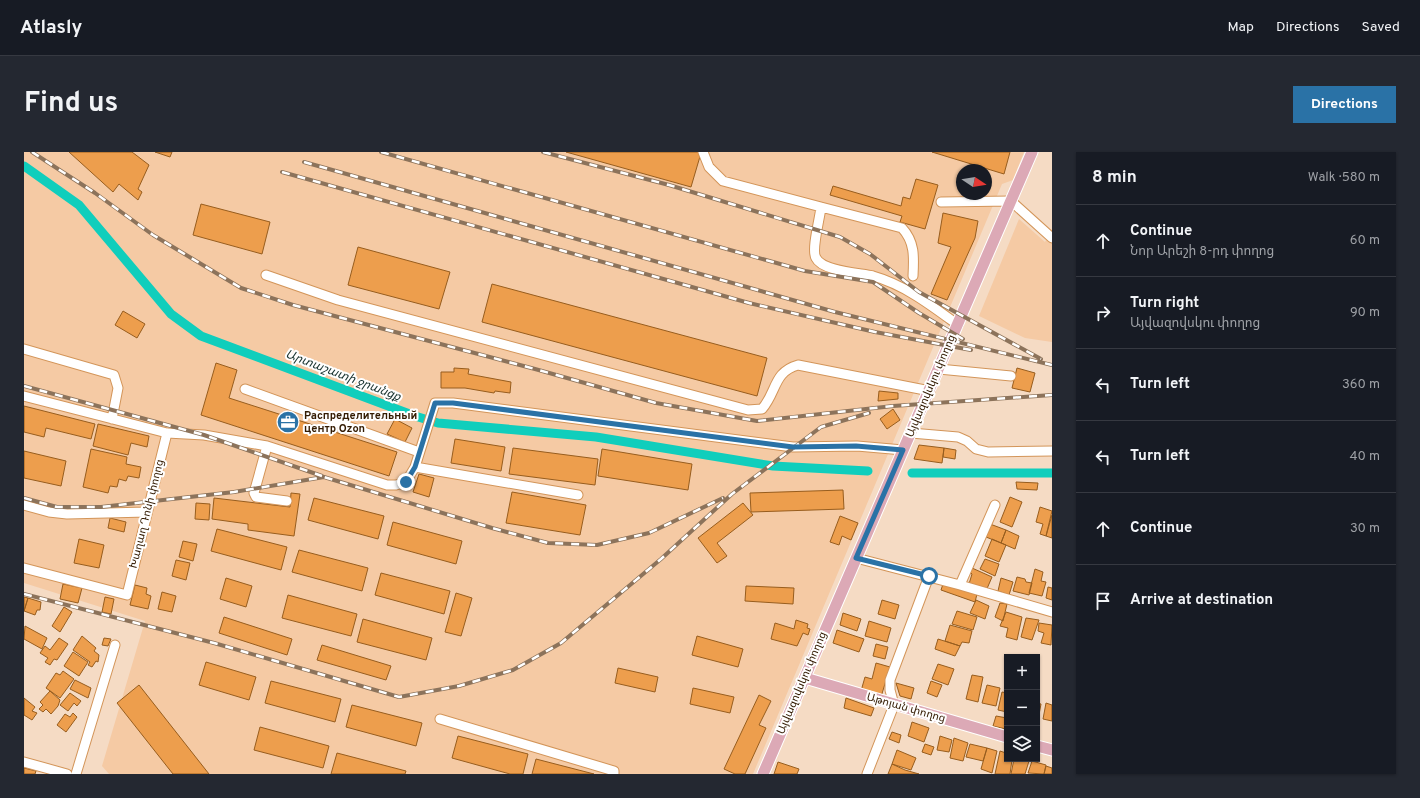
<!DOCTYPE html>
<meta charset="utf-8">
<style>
:root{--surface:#171b24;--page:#242831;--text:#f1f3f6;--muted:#9ea1a6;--line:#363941;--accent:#2a72a6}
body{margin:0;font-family:Overpass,"Noto Sans Armenian",sans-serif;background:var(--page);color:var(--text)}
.controls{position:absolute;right:12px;bottom:12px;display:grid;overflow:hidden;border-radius:0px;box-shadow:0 1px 3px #0004}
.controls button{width:36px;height:36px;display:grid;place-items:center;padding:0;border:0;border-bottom:1px solid var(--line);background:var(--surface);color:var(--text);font:20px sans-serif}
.compass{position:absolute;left:932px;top:12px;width:36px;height:36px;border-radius:50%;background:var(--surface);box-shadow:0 1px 3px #0004;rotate:102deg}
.stop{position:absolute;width:12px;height:12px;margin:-9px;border:3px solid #2a72a6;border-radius:50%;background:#fff}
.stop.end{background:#2a72a6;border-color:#fff;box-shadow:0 1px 4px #0008}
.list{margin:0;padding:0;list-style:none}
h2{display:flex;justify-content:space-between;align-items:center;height:52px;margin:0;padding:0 16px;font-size:17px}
h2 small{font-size:13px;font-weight:400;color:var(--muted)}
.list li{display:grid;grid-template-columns:26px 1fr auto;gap:12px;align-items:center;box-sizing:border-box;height:72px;padding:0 16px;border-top:1px solid var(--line)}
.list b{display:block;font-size:15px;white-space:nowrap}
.list p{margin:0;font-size:13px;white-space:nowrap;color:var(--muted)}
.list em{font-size:13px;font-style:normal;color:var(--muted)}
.icon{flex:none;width:22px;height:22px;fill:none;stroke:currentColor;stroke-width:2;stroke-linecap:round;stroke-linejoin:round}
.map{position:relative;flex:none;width:1028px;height:622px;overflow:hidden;border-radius:0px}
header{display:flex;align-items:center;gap:24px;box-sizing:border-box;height:56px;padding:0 20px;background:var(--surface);border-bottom:1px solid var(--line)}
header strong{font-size:19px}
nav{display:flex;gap:22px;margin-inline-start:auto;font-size:14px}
.intro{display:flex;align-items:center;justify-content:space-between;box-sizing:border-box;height:96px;padding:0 24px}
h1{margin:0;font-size:28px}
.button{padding:10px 18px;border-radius:0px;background:var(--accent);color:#fff;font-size:14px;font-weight:700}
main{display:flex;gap:24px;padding:0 24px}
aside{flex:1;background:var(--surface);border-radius:0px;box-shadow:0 1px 3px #0004}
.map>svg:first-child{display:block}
.built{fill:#f5caa4;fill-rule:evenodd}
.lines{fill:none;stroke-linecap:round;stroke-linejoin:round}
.canal{stroke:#10cebc;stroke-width:9}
.building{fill:#ed9e4d;stroke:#975d1e}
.minor-casing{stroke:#d39559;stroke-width:11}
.major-casing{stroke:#fff;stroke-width:13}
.minor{stroke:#fff;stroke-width:9}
.major{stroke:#dca9b6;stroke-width:11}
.rail-casing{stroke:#8c735b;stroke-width:4}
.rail{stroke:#fff;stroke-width:2.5;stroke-dasharray:8;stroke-linecap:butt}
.route{stroke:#2a72a6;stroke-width:5}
.labels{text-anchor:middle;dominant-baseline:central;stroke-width:4;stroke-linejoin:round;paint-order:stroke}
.street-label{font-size:11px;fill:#331b02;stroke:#fff}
.poi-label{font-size:11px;font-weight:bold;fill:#331b02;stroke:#fff;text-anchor:start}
.water-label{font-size:12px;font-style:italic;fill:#17312e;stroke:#fff}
</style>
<header>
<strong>Atlasly</strong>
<nav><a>Map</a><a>Directions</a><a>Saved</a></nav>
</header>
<div class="intro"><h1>Find us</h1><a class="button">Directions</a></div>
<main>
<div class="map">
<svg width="1028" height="622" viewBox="0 0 1028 622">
<rect width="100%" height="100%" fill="#f5dbc4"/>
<path class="built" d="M0 0H1000L989 28 978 32 729 622H85L78 614 121 469 0 431ZM938 18H962V42H938Z
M995 67 1021 90 1028 77V190L1001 186 955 164Z"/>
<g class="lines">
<path class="canal" d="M0 14 55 53 147 162 177 184 391 264 414 271 572 285 749 314 844 319
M888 321H1028"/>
</g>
<path class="building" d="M45 0H108L125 13 114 37 118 40 114 48 95 32 89 40Z
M131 0H148L146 5Z
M542 0H675L677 1 667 35Z
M908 0H986L980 22Z
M892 27 914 33 901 77 876 70 878 64 806 43 809 34 877 54 879 45 886 47Z
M177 52 246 70 238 102 169 83Z
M919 61 954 69 951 86 923 148 907 142 927 95 914 91Z
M334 95 426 120 415 157 324 133Z
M468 132 743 206 733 244 458 170Z
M99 159 121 172 113 186 91 173Z
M192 211 213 218 205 246 373 300 365 324 177 263Z
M430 216 445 217 444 222 487 230 486 241 471 239 470 241 441 236H417V220H430Z
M993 216 1011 221 1006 240 988 236Z
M855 239 874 241V247L854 249Z
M0 254 71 272 67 287 22 276 20 285 0 280Z
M869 257 876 268 863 277 856 267Z
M371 267 388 276 381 290 363 282Z
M74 272 125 284 123 295 107 291 104 303 69 294Z
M431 287 481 295 477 319 427 311Z
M895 293 920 296 918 311 890 307Z
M489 296 574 307 571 333 485 322Z
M920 296 932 298 931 307 919 305Z
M67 297 103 305 102 312 117 315 115 326 104 324 102 329 95 327 93 335 86 334 84 341 59 335Z
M578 297 668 312 664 338 574 324Z
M0 299 42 309 37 334 0 326Z
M395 322 410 326 405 345 389 340Z
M992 330 1014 331 1013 338 993 337Z
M819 338 820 357 727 360 726 341Z
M488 340 562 353 556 383 482 371Z
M267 341 276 342 270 384 224 378V372L188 367 190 346 266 355Z
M986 345 998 350 988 375 976 370Z
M290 346 360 364 354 387 284 368Z
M172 351 186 352 185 368 171 367Z
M719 351 729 363 693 391 703 404 693 411 674 386Z
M1016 355 1028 359 1022 384 1016 382 1019 372 1012 370Z
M1028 363V386L1022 384Z
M816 364 834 371 827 388 818 384 815 393 806 390Z
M86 366 102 370 100 380 84 376Z
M369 370 438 389 432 412 363 393Z
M966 372 982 378 977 391 962 385Z
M193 377 263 395 257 418 187 399Z
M982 378 995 384 991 397 977 391Z
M55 387 80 393 75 416 50 411Z
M968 387 982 393 975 410 961 404Z
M159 389 173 392 169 409 155 405Z
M275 398 344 416 338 439 268 420Z
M961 407 975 412 971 424 956 417Z
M152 408 166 411 162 428 148 424Z
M948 416 968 425 962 439 945 432 948 422 946 420Z
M1011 417 1019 420 1017 429 1022 430 1018 444 1005 441Z
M357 421 426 439 420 462 351 443Z
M993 425 1001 427 1002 430 1008 431 1005 443 989 439Z
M202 426 228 434 222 455 196 447Z
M977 426 989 430 985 443 974 439Z
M39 432 58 436 54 451 36 447Z
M919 432 953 442 951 450 917 438Z
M111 433 123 436 122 442 127 444 124 457 106 453Z
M722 434 770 436 769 452 721 449Z
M1024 435 1028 436V448L1022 446Z
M138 440 152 444 148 460 134 457Z
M432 441 448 446 437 484 421 480Z
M264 443 333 462 327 484 258 466Z
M0 445 4 446 0 459Z
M81 445 90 447 87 462 78 460Z
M4 446 17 450 16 458H13L11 463 0 459Z
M858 448 875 453 871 467 854 462Z
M952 448 965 454 961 467 946 461Z
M976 451 983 452 979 469 971 465Z
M40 455 48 460 36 480 28 474Z
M933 459 953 465 949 478 928 472Z
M982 460 998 465 993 488 982 485 984 476 976 474Z
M819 461 837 467 833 479 816 473Z
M200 465 268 487 263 503 195 481Z
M1002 466 1015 468 1008 488 997 485Z
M339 467 408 486 402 508 333 490Z
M772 468 784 472 783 476 786 477 784 483 779 481 773 494 747 487 751 471 770 477Z
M845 469 867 476 863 490 841 484Z
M1015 471 1028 473 1027 493 1017 491 1020 481 1014 479Z
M926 473 948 479 945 491 938 490 936 494 921 489Z
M1 474 23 486 18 497 0 487Z
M813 478 840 487 835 500 809 491Z
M58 484 72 496 70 499 75 503 74 510 72 509 68 515 64 513 66 510 49 498Z
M673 484 719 497 714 515 668 503Z
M35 486 44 492 33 508 30 507 26 513 21 510 24 506 16 501 21 494 26 498Z
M80 486 87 487 84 494 78 493Z
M914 487 936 494 931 504 911 497Z
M852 492 864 495 861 507 849 504Z
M298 493 367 514 362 528 293 508Z
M49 500 64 510 55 524 40 514Z
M182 510 232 525 225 548 175 533Z
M852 511 866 515 857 545 837 539 841 525 848 527Z
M914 512 930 517 924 533 908 527Z
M594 516 634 525 631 540 591 531Z
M39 519 50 527 36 546 22 536 32 521 36 523Z
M948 523 959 525 954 550 942 547Z
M51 528 67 536 64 546 46 537Z
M247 529 317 547 311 570 241 551Z
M907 529 918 533 913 545 903 541Z
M872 531 890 536 887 547 876 544Z
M115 533 185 622H149L93 551Z
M963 533 976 536 972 554 958 551Z
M669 536 710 545 706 561 666 552Z
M26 539 36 548 34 554 27 562 22 557 19 560 15 557 19 553 16 550Z
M978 540 983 541V560L974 558Z
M46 541 57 549 53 554 50 551 44 559 36 553Z
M735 543 747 549 735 573 742 576 721 622H711L700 617Z
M0 546 11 555 8 559 13 561 8 568 0 563Z
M822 546 850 556 847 564 820 556Z
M1013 551 1017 552 1014 568 1013 567Z
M1022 551 1028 553V569L1019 567Z
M328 553 398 571 392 594 322 575Z
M49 561 53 565 42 580 33 573 41 562 46 565Z
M972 564 983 566 982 577 969 574Z
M888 570 905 576 900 590 884 584Z
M236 575 305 594 299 616 230 598Z
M868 580 877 583 875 591 865 587Z
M434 584 504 602 499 622H486L428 606Z
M916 584 928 588 925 600 913 598Z
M930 586 944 591 939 609 926 606Z
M901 592 910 595 907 603 898 600Z
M946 592 963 596 959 609 942 605Z
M963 596 973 599 968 621 957 617Z
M873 598 892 606 887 618 868 612Z
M976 599 982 601 983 607 988 608 986 622H971Z
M313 601 382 619 381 622H307Z
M512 607 570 622H508Z
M990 607 1005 609 1001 622H987Z
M1008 609 1022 613 1020 622 1004 621Z
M754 610 775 617 773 622H750Z
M868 612 881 618 895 622H864Z
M1022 614 1028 616V622H1020Z
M0 616 12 619 11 622H0Z"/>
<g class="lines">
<g class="minor-casing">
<path id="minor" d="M679 0 685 15 699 29 797 55C796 66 787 98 792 106 798 119 835 121 849 124 881 133 908 154 934 173
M917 50 987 49 1028 86
M797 55 878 76C891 90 890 105 889 124
M242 123 314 148 724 258 738 257C753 240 749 220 774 213L906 239
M0 197 90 223 94 236 88 267
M915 217 987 224
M221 237 395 300
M0 244 143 281 180 283 243 294 363 333H372L382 330 391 315 411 251H429L769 295 833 294 879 298
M887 281 934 285 943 289 952 297 964 300 1028 299
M243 294 230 341 232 345 263 349
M391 315 554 343
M0 353 25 360 43 362 123 360
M832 406 936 433 1028 460
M0 416 103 443 143 281
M936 433 971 353
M416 567 590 619V622
M0 610 43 622
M52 622 91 493
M843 622 870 553 866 538V528L905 424"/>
</g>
<g class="major-casing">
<path id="major" d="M781 526 983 585
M1013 594 1028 598
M739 622 1008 0"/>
</g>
<use href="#minor" class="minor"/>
<use href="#major" class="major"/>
<g class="rail-casing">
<path id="rail" d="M8 0 71 41 129 83 217 136 269 153 511 217 632 251 733 269 869 254 1028 243
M357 0 781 119 849 130 895 161 939 187
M519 0 645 33 816 85 846 102 895 140 1017 207
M280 10 811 160 1028 213
M258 20 725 151 851 180 947 198
M0 234 180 283 298 324
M0 346 33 355H77L210 340 300 325 468 376 524 391 573 393 625 381 699 346
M0 442 190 491 375 545 435 534 489 518 537 491 637 407 708 342 797 275 845 261"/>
</g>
<use href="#rail" class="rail"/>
</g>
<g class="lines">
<path class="route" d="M382 330 391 315 411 251H429L769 295 832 294 879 298 832 406 905 424"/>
</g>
<defs>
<g id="office-disc" transform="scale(1.15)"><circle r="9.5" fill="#2a72a6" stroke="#fff"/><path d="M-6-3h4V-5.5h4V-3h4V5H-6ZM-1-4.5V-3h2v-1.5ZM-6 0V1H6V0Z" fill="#fff"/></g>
</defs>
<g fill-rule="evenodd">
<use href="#office-disc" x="264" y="270"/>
</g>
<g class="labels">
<g class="street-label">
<text transform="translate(907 234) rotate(-67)">Այվազովսկու փողոց</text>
<text transform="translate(123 362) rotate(-76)">Խաղաղ Դոնի փողոց</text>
<text transform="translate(778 531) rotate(-67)">Այվազովսկու փողոց</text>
<text transform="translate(882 556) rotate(16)">Աթոյան փողոց</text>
</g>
<g class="poi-label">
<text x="280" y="264">Распределительный<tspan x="280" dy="13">центр Ozon</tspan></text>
</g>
<g class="water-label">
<text transform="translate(319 224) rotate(21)">Արտաշատի ջրանցք</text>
</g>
</g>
</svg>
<div class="controls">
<button>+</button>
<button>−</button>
<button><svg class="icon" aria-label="layers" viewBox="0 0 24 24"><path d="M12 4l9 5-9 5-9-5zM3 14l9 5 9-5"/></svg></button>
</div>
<svg class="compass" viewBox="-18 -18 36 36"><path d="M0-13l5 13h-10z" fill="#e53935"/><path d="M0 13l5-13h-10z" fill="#9ea1a6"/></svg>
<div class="stop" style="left:905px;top:424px"></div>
<div class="stop end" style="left:382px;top:330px"></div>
</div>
<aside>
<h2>8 min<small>Walk · 580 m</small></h2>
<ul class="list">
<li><svg class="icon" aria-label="ahead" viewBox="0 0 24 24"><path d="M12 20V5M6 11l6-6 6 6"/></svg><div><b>Continue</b><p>Նոր Արեշի 8-րդ փողոց</p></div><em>60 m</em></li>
<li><svg class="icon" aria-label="right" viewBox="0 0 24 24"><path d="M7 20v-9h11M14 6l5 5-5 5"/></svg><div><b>Turn right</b><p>Այվազովսկու փողոց</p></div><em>90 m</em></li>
<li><svg class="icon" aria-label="left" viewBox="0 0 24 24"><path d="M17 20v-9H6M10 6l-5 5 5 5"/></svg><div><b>Turn left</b></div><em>360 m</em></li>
<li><svg class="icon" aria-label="left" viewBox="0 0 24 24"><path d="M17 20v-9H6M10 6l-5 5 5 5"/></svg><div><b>Turn left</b></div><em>40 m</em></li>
<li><svg class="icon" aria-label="ahead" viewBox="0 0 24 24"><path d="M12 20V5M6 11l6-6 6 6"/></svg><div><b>Continue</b></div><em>30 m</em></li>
<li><svg class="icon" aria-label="arrive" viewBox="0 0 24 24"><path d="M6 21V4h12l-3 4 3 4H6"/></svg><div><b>Arrive at destination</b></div></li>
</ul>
</aside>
</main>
